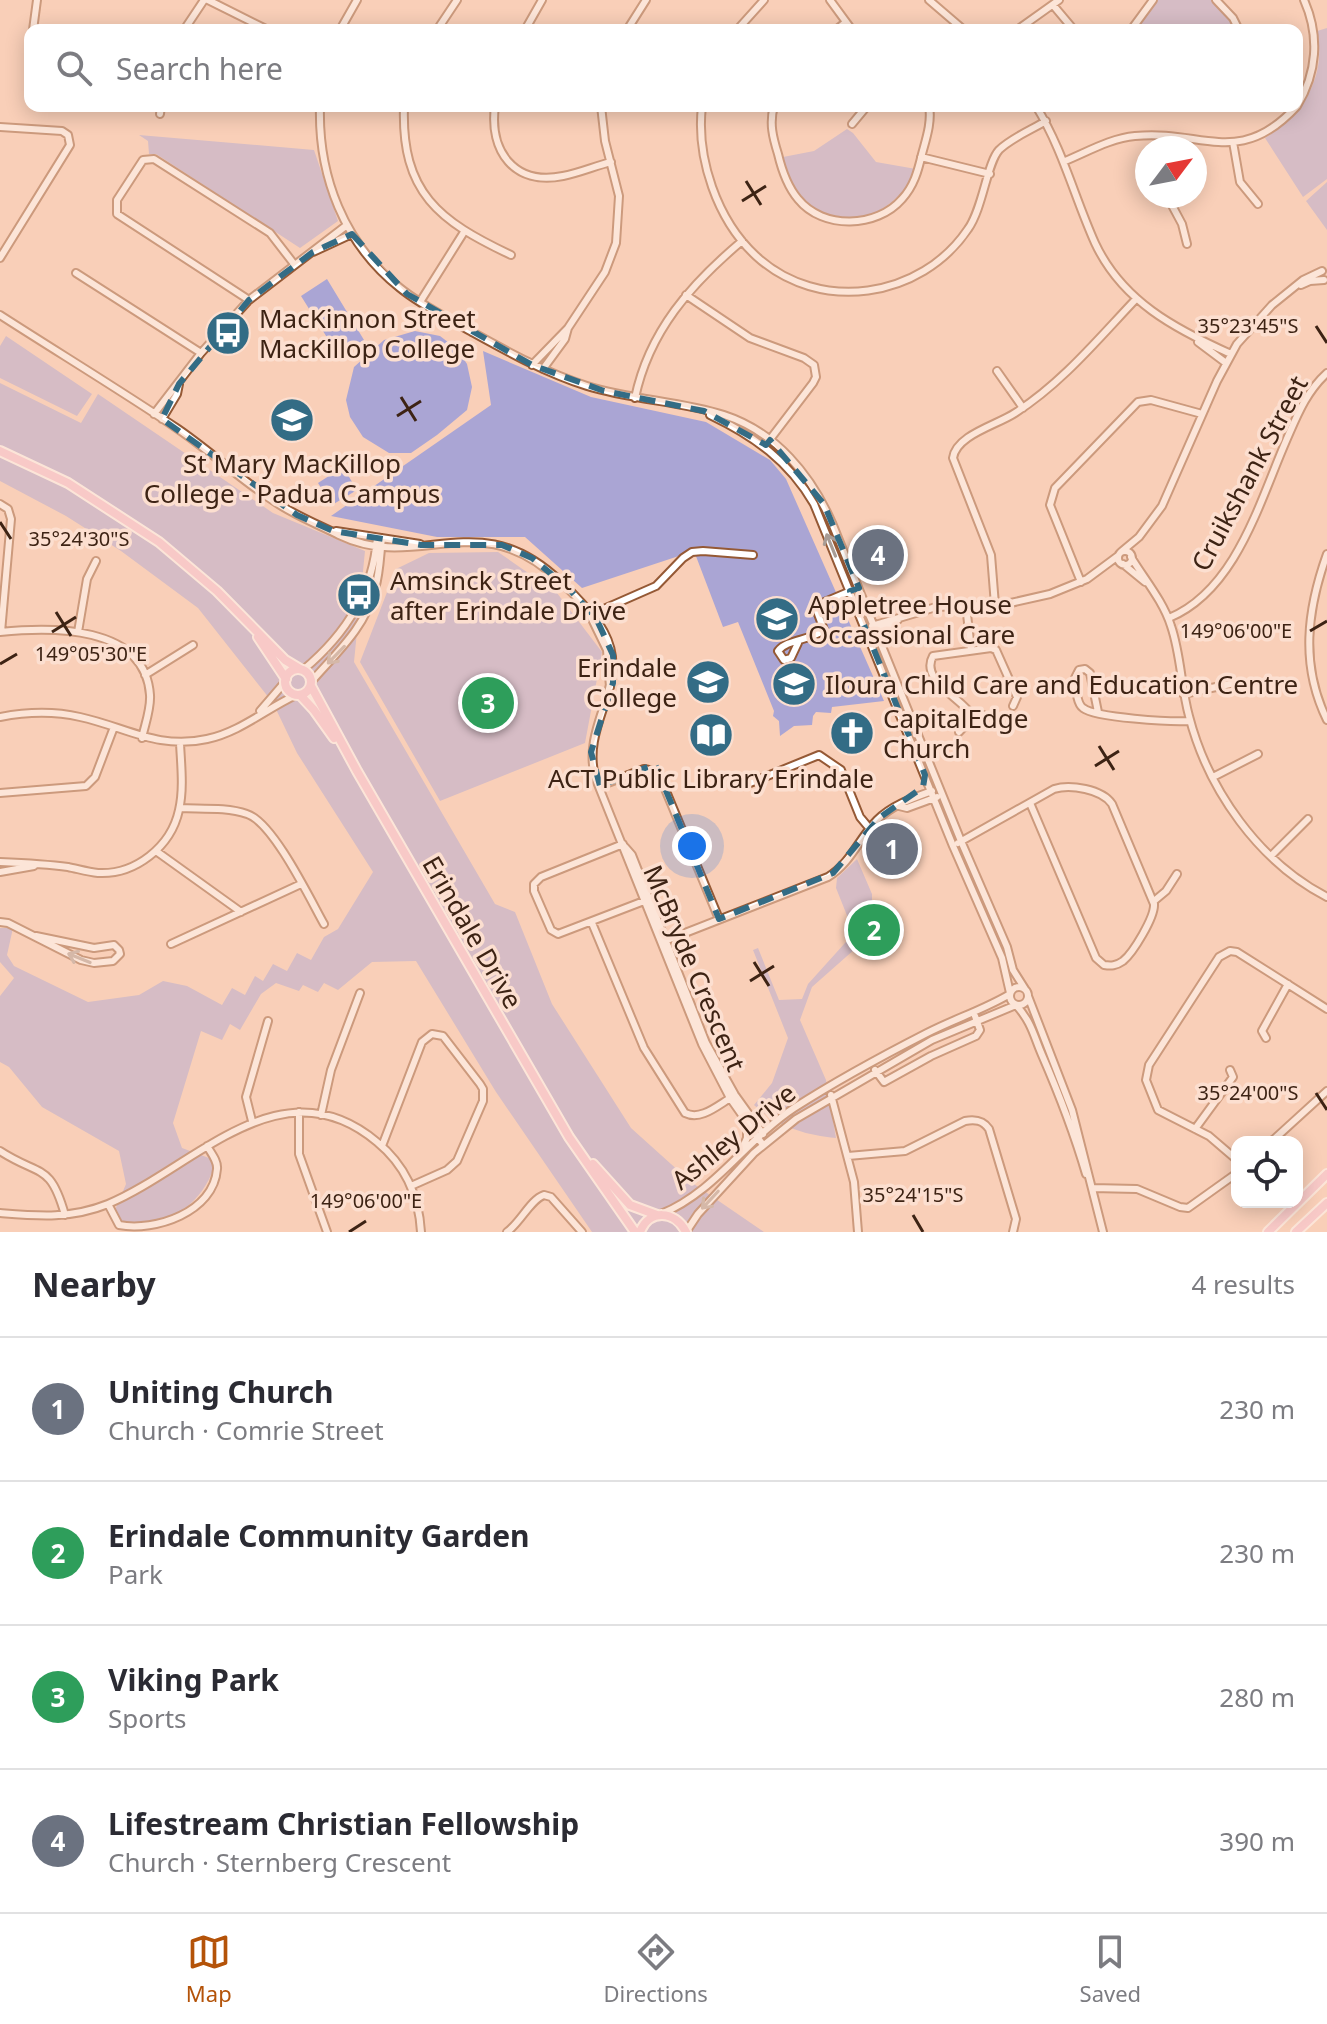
<!DOCTYPE html>
<meta charset="utf-8">
<style>
:root{--surface:#fff;--page:#f7f7f7;--text:#2b2b33;--muted:#7c7c81;--line:#e1e1e2;--accent:#b45309}
body{margin:0;font-family:"Noto Sans",sans-serif;background:var(--page);color:var(--text)}
.controls{position:absolute;right:24px;bottom:24px;display:grid;overflow:hidden;border-radius:16px;box-shadow:0 4px 20px #0003}
.controls button{width:72px;height:72px;display:grid;place-items:center;padding:0;border:0;border-bottom:2px solid var(--line);background:var(--surface);color:var(--text);font:40px sans-serif}
.compass{position:absolute;left:1135px;top:136px;width:72px;height:72px;border-radius:50%;background:var(--surface);box-shadow:0 4px 20px #0003;rotate:58deg}
.you{position:absolute;left:692px;top:846px;width:28px;height:28px;margin:-20px;border:6px solid #fff;border-radius:50%;background:#1a73e8;box-shadow:0 0 0 12px #1a73e833}
.badge{display:grid;place-items:center;width:52px;height:52px;border-radius:50%;background:var(--accent);color:#fff;font-size:26px;font-weight:700}
.pin{position:absolute;translate:-50% -50%;border:4px solid #fff;box-shadow:0 2px 8px #0006}
.list{margin:0;padding:0;list-style:none}
h2{display:flex;justify-content:space-between;align-items:center;height:104px;margin:0;padding:0 32px;font-size:34px}
h2 small{font-size:26px;font-weight:400;color:var(--muted)}
.list li{display:grid;grid-template-columns:52px 1fr auto;gap:24px;align-items:center;box-sizing:border-box;height:144px;padding:0 32px;border-top:2px solid var(--line)}
.list b{display:block;font-size:30px;white-space:nowrap}
.list p{margin:0;font-size:26px;white-space:nowrap;color:var(--muted)}
.list em{font-size:26px;font-style:normal;color:var(--muted)}
.icon{flex:none;width:44px;height:44px;fill:none;stroke:currentColor;stroke-width:2;stroke-linecap:round;stroke-linejoin:round}
.map{position:relative;flex:none;width:1327px;height:1232px;overflow:hidden}
.search{position:absolute;background:var(--surface);box-shadow:0 4px 20px #0003;left:24px;right:24px;top:24px;height:88px;display:flex;align-items:center;gap:20px;box-sizing:border-box;padding:0 28px;border-radius:16px;color:var(--muted);font-size:30px}
.sheet{height:680px;background:var(--surface)}
nav{display:flex;justify-content:space-around;align-items:center;box-sizing:border-box;height:112px;border-top:2px solid var(--line);background:var(--surface);font-size:22px;color:var(--muted)}
nav a{display:grid;justify-items:center;gap:4px}
nav .on{color:var(--accent)}
.map>svg:first-child{display:block}
.green{fill:#aaa5d4}
.lines{fill:none;stroke-linecap:round;stroke-linejoin:round}
.minor-casing{stroke:#955935;stroke-width:10}
.major-casing{stroke:#fff;stroke-width:12}
.minor{stroke:#fff;stroke-width:6}
.major{stroke:#f5c1da;stroke-width:8}
.oneway{stroke:#a89c95}
.marked{fill:none;stroke:#336c85;stroke-width:6;stroke-dasharray:16 10;stroke-linejoin:round}
.ticks{fill:none;stroke:#3d2314;stroke-width:3}
.labels{text-anchor:middle;dominant-baseline:central;stroke-width:7;stroke-linejoin:round;paint-order:stroke}
.poi-label{font-size:26px;fill:#3d2314;stroke:#fcdfd0;text-anchor:start}
.street-label{font-size:26px;fill:#3d2314;stroke:#fcdfd0}
.ticks-label{font-size:20px;text-anchor:middle;fill:#3d2314;stroke:#fcdfd0;stroke-width:7;stroke-linejoin:round;paint-order:stroke}
</style>
<div class="map">
<svg width="1327" height="1232" viewBox="0 0 1327 1232">
<rect width="100%" height="100%" fill="#f9cfb8"/>
<path class="green" d="M1158 0H1212L1227 13 1237 30H1136Z
M1327 28V179L1303 197 1265 138C1303 114 1327 77 1317 31Z
M847 129 853 133 876 162 916 169C894 222 827 240 794 186 789 178 786 167 783 157L814 151Z
M139 135 314 150 338 221 300 248 156 154H149L148 141Z
M1327 182V230L1306 201Z
M327 279 364 340 338 355 301 296Z
M415 331 440 336 457 349 467 364 472 387 467 410 437 435 411 453H389L363 437 350 417 346 400 354 367 384 340Z
M6 336 92 394 77 416 0 378V346Z
M483 351 591 397 706 422 770 460 786 479 884 701 832 707 831 713 816 712 813 716 812 725 794 726 780 736 779 721 773 716 774 711 738 622 723 627 694 551 582 588 525 537H437L331 516 491 405Z
M0 383 81 423 98 394 273 513 365 551 354 662 495 904 515 912 552 1004 631 1128 691 1182 764 1232H592L496 1092 416 961 372 962 338 990 324 983 318 992 303 985 299 991 276 983 261 994 240 1030 230 1024 222 1040 201 1031 173 1123 182 1148 209 1158 214 1167C201 1207 163 1230 121 1222L115 1210 126 1184 119 1151 42 1107 9 1067 0 1062V996L14 978 0 962V928H13L7 955 14 966 88 1002 139 995 163 981 187 986 222 1005 232 988 245 995 255 976 263 981 273 964 287 971 297 953 311 960 324 937 338 929 373 872 297 753 273 703 198 608 121 551 66 516 0 481Z
M343 467 357 490 332 505 318 483Z
M498 552 557 593 602 652 585 743 440 801 360 662 396 569 429 553Z
M857 859 872 894V920L875 911 885 941 861 937 860 948 855 949 812 987 800 1020 826 1080 836 1138C804 1135 779 1127 754 1105L772 1083 788 1038 753 950 758 948 779 1000 802 999 808 984 854 933 836 888 837 878Z"/>
<g class="lines">
<g class="minor-casing">
<path id="minor" d="M208 0 268 30
M830 0 852 30
M929 0 964 30
M1216 0 1233 18 1239 30
M1053 5 1074 30
M33 30 37 0
M184 30 204 0
M340 30 357 0
M437 30 457 0
M525 30 542 0
M627 30 646 0
M737 30 764 0
M836 30 846 22
M1017 30 1059 0
M1131 30 1153 0
M320 106C318 176 344 244 400 288 422 306 448 318 472 332 510 353 546 373 587 386 632 400 680 401 724 415 776 432 811 475 832 523L961 841 1007 947 1013 970 1025 989
M404 106C401 193 439 221 511 255
M495 106C489 151 514 186 563 176 579 173 595 166 611 162
M702 106C696 158 717 220 756 256 819 314 921 299 968 229 983 208 987 163 999 150 1011 138 1031 130 1046 121
M774 106C769 123 773 138 778 154 782 171 787 186 798 199 823 230 877 228 902 199 914 186 918 171 922 154 926 139 932 122 929 106
M1036 106C1063 150 1074 196 1095 243 1122 301 1175 329 1231 354
M1297 106C1317 73 1320 36 1304 0
M160 114 161 106
M852 124 867 106
M0 127 62 131 68 135 70 145 0 258
M1233 142 1240 182 1258 204
M921 157 990 174
M1065 161C1087 152 1111 138 1135 136 1202 129 1239 169 1297 106
M1167 196 1182 224 1187 244
M313 252 352 234
M76 273 201 353
M1301 285 1310 281 1324 280
M686 295 750 338 804 358 814 365 816 377 813 383 768 442
M249 300 117 214V200L143 160 154 159 270 233 294 264
M420 302 464 232
M0 315C59 353 120 390 178 429 213 453 244 483 280 505 299 517 319 525 339 535 420 574 478 502 561 582 574 594 597 618 604 632 632 684 581 722 595 777L702 1044 730 1098 763 1145
M1198 342 1226 363
M532 365 568 328
M543 369 565 339 568 328 605 272 616 243 619 196 605 141 601 106
M997 371 1023 408
M635 398C649 331 691 284 742 241
M154 414 201 353 249 300 347 225
M710 415C754 436 789 461 814 504L953 846 1002 958 1010 993
M162 419 177 394 179 384
M0 504 8 509 11 519 1 632
M336 531 420 544
M1118 558a7 7 0 1 1 14 0a7 7 0 1 1-14 0Z
M1121 552 1139 537 1162 506 1217 381 1237 344 1272 305 1303 280 1322 271
M1327 554C1307 610 1300 665 1327 720
M1131 557C1145 580 1163 601 1171 626 1181 655 1181 687 1189 716 1208 790 1259 862 1327 897
M1123 564 1145 582
M1081 582 1050 505 1055 488 1138 402 1151 400 1202 414
M966 605 971 650
M995 605 991 555 953 458C956 435 997 425 1015 413 1062 383 1098 339 1136 299
M590 615 656 586 683 558 692 552 703 551 753 555
M590 615 607 650 610 687
M1169 618C1236 590 1259 503 1286 441 1297 416 1306 392 1327 373
M872 626 936 607 1006 604 1050 594 1087 579 1118 556
M0 632C50 627 145 624 150 695 151 709 145 724 142 738
M78 632 87 579 96 561
M873 634 898 620
M798 643 791 658 784 660 778 651C787 639 809 641 824 630L815 606 853 590
M303 670C344 636 373 592 377 538
M145 675 193 645
M311 682C337 652 365 628 375 589 380 572 380 555 382 538
M1183 694 1235 683
M260 711 285 682
M1098 712 1090 673 1085 669 1079 670 1075 678C1076 686 1076 703 1083 708 1096 718 1171 722 1190 721
M983 715 973 717C964 699 919 681 933 656L991 648 996 650 1017 697 1013 706
M0 717C26 712 54 711 80 717 126 727 158 750 207 739 240 732 266 709 296 695
M959 732 973 717
M1213 777 1258 754
M750 783 819 755 841 770 860 817 870 829
M600 786 644 769 658 772 719 919
M0 793 86 786 95 777 114 727
M899 806 907 808 937 797
M180 808C201 809 227 807 247 814 273 822 310 899 324 924
M958 843 1054 789C1070 784 1102 789 1112 804L1154 904C1155 917 1133 953 1123 961 1116 966 1111 966 1104 965L1096 958 1030 803
M623 844 541 877 534 884V891L551 930 558 934 644 901
M625 847 632 855 706 1043 735 1095 763 1134
M156 851 241 912
M1271 856 1308 819
M0 862C23 863 45 864 68 867 78 869 88 872 98 873 135 875 171 847 179 810 184 789 181 764 180 743
M0 872 34 866
M1154 901 1166 891 1177 874
M0 922 8 923 81 960 94 963 113 961 120 954 119 950 114 945 94 948 36 936
M592 923 644 1048 685 1113C701 1121 718 1105 732 1097
M662 942 828 877C851 863 859 838 877 820 892 805 913 798 932 791
M171 944 301 884
M1010 996a9 9 0 1 1 18 0a9 9 0 1 1-18 0Z
M1028 996 1072 1110 1103 1232
M1016 1005C1032 1023 1033 1034 1042 1055 1059 1094 1074 1133 1086 1174
M1266 1038 1262 1031 1288 984
M875 1070 884 1082 931 1056 976 1036 980 1030 975 1016
M831 1095 854 1182 858 1232
M299 1112V1154L327 1232
M321 1115 331 1070 360 993
M252 1121 246 1097 268 1021
M1195 1129 1233 1077 1230 1070
M1271 1142 1327 1091
M382 1146 422 1042 432 1034 443 1036 480 1084 483 1089V1101L457 1161 447 1170 411 1186
M742 1149 747 1138V1125
M0 1151C40 1177 50 1162 65 1215
M848 1156 905 1151 965 1121C975 1119 983 1120 989 1129L1016 1219 1013 1232
M1237 1160 1209 1136 1158 1110 1146 1080 1149 1065 1219 957 1230 951 1237 952 1327 1009
M1092 1188 1137 1189 1180 1207 1188 1208 1237 1173
M108 1204 119 1225C155 1232 214 1212 217 1169 218 1161 211 1153 207 1146
M0 1213C38 1216 71 1219 108 1204 194 1168 281 1061 377 1142 405 1165 419 1197 421 1232
M661 1214C715 1192 746 1140 794 1108 836 1081 882 1056 927 1033 954 1019 983 1010 1010 994
M507 1232C521 1222 530 1200 544 1195L551 1197 582 1232
M686 1232 698 1214 754 1153 796 1119 932 1040 1016 1005"/>
</g>
<g class="major-casing">
<path id="major" d="M0 451 68 483 159 542 217 591 285 660 300 669
M258 637 286 679
M285 682a13 13 0 1 1 26 0a13 13 0 1 1-26 0Z
M311 686 357 771 569 1137 635 1232
M300 695 314 710 334 738
M593 1164 630 1205 657 1215
M640 1232C649 1209 675 1210 686 1232
M1268 1232 1327 1174
M1296 1232 1327 1203"/>
</g>
<use href="#minor" class="minor"/>
<use href="#major" class="major"/>
</g>
<defs><path id="oneway-shaft" d="M-6 0H5M1.5-3L5.5 0L1.5 3" fill="none" stroke-width="1.6" stroke-linecap="round" stroke-linejoin="round" transform="scale(2)"/></defs>
<g class="oneway">
<use href="#oneway-shaft" transform="translate(831 545) rotate(-112)"/>
<use href="#oneway-shaft" transform="translate(336 655) rotate(134)"/>
<use href="#oneway-shaft" transform="translate(79 958) rotate(-158)"/>
<use href="#oneway-shaft" transform="translate(710 1200) rotate(133)"/>
</g>
<path d="M0 0H1327V1232H0ZM352 234 407 294 532 365 604 391 704 411 766 445 770 440 824 504 859 588 850 591 925 775 923 787 879 818 833 873 719 919 655 764 600 786 591 752 613 683V655L596 618 568 588 532 558 502 545H421L333 531 297 515 162 419 179 384 249 300 313 252Z" fill="#f9cfb8" fill-opacity=".55" fill-rule="evenodd"/>
<path class="marked" d="M352 234 407 294 532 365 604 391 704 411 766 445 770 440 824 504 859 588 850 591 925 775 923 787 879 818 833 873 719 919 655 764 600 786 591 752 613 683V655L596 618 568 588 532 558 502 545H421L333 531 297 515 162 419 179 384 249 300 313 252Z"/>
<path class="ticks" d="M746 181 761 205M742 201 766 186M1316 326 1327 343M401 397 416 421M397 416 421 401M0 522 11 539M56 612 71 636M1310 631 1327 621M52 632 76 617M0 664 17 654M1099 746 1114 770M1095 766 1119 751M754 962 769 986M750 981 774 966M1316 1093 1327 1110M913 1215 923 1232M349 1232 366 1221"/>
<defs>
<g id="bus-disc" transform="scale(2.3)"><circle r="9.5" fill="#336c85" stroke="#fcdfd0"/><path d="M-5-6H5V4H4V6H2V4H-2V6H-4V4H-5ZM-3.5-4V0h7V-4ZM-3.5 1.2v1.5H-2V1.2ZM2 1.2v1.5H3.5V1.2Z" fill="#fff"/></g>
<g id="university-disc" transform="scale(2.3)"><circle r="9.5" fill="#336c85" stroke="#fcdfd0"/><path d="M0-5L7-2L0 1L-7-2ZM-4 1L0 2.5L4 1V4Q0 6-4 4Z" fill="#fff"/></g>
<g id="school-disc" transform="scale(2.3)"><circle r="9.5" fill="#336c85" stroke="#fcdfd0"/><path d="M0-5L7-2L0 1L-7-2ZM-4 1L0 2.5L4 1V4Q0 6-4 4Z" fill="#fff"/></g>
<g id="church-disc" transform="scale(2.3)"><circle r="9.5" fill="#336c85" stroke="#fcdfd0"/><path d="M-1.2-6h2.4v3.5h3.3v2.4h-3.3V6h-2.4V-.1h-3.3v-2.4h3.3Z" fill="#fff"/></g>
<g id="library-disc" transform="scale(2.3)"><circle r="9.5" fill="#336c85" stroke="#fcdfd0"/><path d="M-6-4Q-3-5.5-.7-3.5V5Q-3 3-6 4ZM6-4Q3-5.5 .7-3.5V5Q3 3 6 4Z" fill="#fff"/></g>
</defs>
<g fill-rule="evenodd">
<use href="#bus-disc" x="228" y="333"/>
<use href="#university-disc" x="292" y="420"/>
<use href="#bus-disc" x="359" y="595"/>
<use href="#school-disc" x="777" y="619"/>
<use href="#school-disc" x="708" y="682"/>
<use href="#school-disc" x="794" y="684"/>
<use href="#church-disc" x="852" y="733"/>
<use href="#library-disc" x="711" y="735"/>
</g>
<g class="labels">
<g class="poi-label">
<text x="259" y="318">MacKinnon Street<tspan x="259" dy="30">MacKillop College</tspan></text>
<text x="292" y="463" text-anchor="middle">St Mary MacKillop<tspan x="292" dy="30">College - Padua Campus</tspan></text>
<text x="390" y="580">Amsinck Street<tspan x="390" dy="30">after Erindale Drive</tspan></text>
<text x="808" y="604">Appletree House<tspan x="808" dy="30">Occassional Care</tspan></text>
<text x="677" y="667" text-anchor="end">Erindale<tspan x="677" dy="30">College</tspan></text>
<text x="825" y="684">Iloura Child Care and Education Centre</text>
<text x="883" y="718">CapitalEdge<tspan x="883" dy="30">Church</tspan></text>
<text x="711" y="778" text-anchor="middle">ACT Public Library Erindale</text>
</g>
<g class="street-label">
<text transform="translate(1249 473) rotate(-62)">Cruikshank Street</text>
<text transform="translate(473 932) rotate(60)">Erindale Drive</text>
<text transform="translate(695 968) rotate(67)">McBryde Crescent</text>
<text transform="translate(733 1136) rotate(-39)">Ashley Drive</text>
</g>
</g>
<g class="ticks-label">
<text x="1248" y="333">35°23'45"S</text>
<text x="79" y="546">35°24'30"S</text>
<text x="1236" y="638">149°06'00"E</text>
<text x="91" y="661">149°05'30"E</text>
<text x="1248" y="1100">35°24'00"S</text>
<text x="913" y="1202">35°24'15"S</text>
<text x="366" y="1208">149°06'00"E</text>
</g>
</svg>
<div class="controls">
<button><svg class="icon" aria-label="locate" viewBox="0 0 24 24"><circle cx="12" cy="12" r="6"/><path d="M12 2v4M12 18v4M2 12h4M18 12h4"/></svg></button>
</div>
<svg class="compass" viewBox="-18 -18 36 36"><path d="M0-13l5 13h-10z" fill="#e53935"/><path d="M0 13l5-13h-10z" fill="#7c7c81"/></svg>
<div class="you"></div>
<div class="pin badge" style="left:892px;top:849px;background:#6b7280">1</div>
<div class="pin badge" style="left:874px;top:930px;background:#2e9e5b">2</div>
<div class="pin badge" style="left:488px;top:703px;background:#2e9e5b">3</div>
<div class="pin badge" style="left:878px;top:555px;background:#6b7280">4</div>
<div class="search"><svg class="icon" aria-label="search" viewBox="0 0 24 24"><circle cx="10" cy="10" r="6"/><path d="M15 15l6 6"/></svg>Search here</div>
</div>
<section class="sheet">
<h2>Nearby<small>4 results</small></h2>
<ul class="list">
<li><span class="badge" style="background:#6b7280">1</span><div><b>Uniting Church</b><p>Church · Comrie Street</p></div><em>230 m</em></li>
<li><span class="badge" style="background:#2e9e5b">2</span><div><b>Erindale Community Garden</b><p>Park</p></div><em>230 m</em></li>
<li><span class="badge" style="background:#2e9e5b">3</span><div><b>Viking Park</b><p>Sports</p></div><em>280 m</em></li>
<li><span class="badge" style="background:#6b7280">4</span><div><b>Lifestream Christian Fellowship</b><p>Church · Sternberg Crescent</p></div><em>390 m</em></li>
</ul>
</section>
<nav>
<a class="on"><svg class="icon" aria-label="map" viewBox="0 0 24 24"><path d="M3 6l6-2 6 2 6-2v14l-6 2-6-2-6 2zM9 4v14M15 6v14"/></svg>Map</a>
<a><svg class="icon" aria-label="directions" viewBox="0 0 24 24"><path d="M12 3l9 9-9 9-9-9zM9 14v-3h6M13 9l2 2-2 2"/></svg>Directions</a>
<a><svg class="icon" aria-label="saved" viewBox="0 0 24 24"><path d="M7 4h10v16l-5-4-5 4z"/></svg>Saved</a>
</nav>
